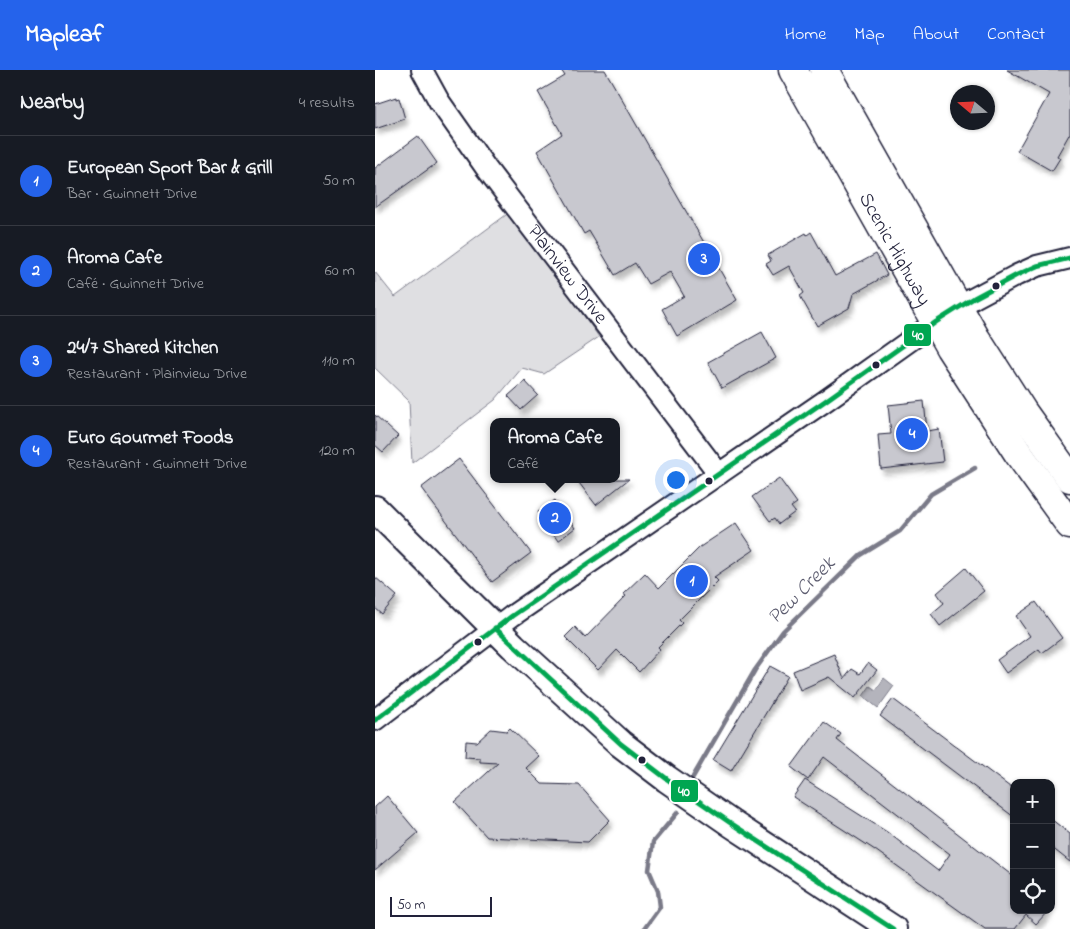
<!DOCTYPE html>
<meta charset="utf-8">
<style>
:root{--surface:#171b24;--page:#20242c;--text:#f1f3f6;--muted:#9ea1a6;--line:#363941;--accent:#2563eb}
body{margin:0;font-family:"Indie Flower",sans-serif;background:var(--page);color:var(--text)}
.controls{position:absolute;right:15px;bottom:15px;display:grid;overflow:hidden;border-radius:10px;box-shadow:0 1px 4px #0004}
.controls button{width:45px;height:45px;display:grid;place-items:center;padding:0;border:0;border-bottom:1px solid var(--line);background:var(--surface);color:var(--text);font:25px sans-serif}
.compass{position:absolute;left:575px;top:15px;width:45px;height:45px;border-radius:50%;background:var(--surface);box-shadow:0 1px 4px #0004;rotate:289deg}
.scale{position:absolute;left:15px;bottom:12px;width:102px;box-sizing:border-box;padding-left:5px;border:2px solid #22223b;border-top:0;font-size:14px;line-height:18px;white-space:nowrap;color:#22223b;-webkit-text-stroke:4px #fff;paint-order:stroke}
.you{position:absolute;left:300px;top:409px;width:18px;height:18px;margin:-12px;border:4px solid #fff;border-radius:50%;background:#1a73e8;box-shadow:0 0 0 8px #1a73e833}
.badge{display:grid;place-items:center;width:32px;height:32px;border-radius:50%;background:var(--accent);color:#fff;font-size:16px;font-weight:700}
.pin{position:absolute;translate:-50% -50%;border:2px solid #fff;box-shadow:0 1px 5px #0006}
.popup{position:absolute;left:115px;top:348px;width:130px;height:65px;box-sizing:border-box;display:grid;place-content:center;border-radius:10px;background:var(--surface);filter:drop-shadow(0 1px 4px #0005);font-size:16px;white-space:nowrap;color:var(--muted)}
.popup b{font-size:19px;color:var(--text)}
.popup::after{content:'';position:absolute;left:50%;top:100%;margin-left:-10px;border:10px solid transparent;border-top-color:var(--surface)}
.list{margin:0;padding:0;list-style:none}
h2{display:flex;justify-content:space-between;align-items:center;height:65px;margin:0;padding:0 20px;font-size:21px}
h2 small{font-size:16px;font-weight:400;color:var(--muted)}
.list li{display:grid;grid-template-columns:32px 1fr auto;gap:15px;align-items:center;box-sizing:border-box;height:90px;padding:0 20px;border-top:1px solid var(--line)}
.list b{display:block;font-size:19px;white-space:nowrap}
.list p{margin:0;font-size:16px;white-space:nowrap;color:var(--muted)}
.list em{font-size:16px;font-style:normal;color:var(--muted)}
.icon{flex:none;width:28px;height:28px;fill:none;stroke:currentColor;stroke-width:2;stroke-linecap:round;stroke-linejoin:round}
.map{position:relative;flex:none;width:695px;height:859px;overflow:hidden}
header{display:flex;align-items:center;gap:30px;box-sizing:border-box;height:70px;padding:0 25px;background:var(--accent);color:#fff}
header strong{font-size:24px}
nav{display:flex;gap:28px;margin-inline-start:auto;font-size:18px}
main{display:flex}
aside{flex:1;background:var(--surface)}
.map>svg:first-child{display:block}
.green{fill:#dfdfe2;stroke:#80808e}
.water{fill:#b4b4bc;stroke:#7a7a88}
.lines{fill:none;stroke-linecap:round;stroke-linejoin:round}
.stream{stroke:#7a7a88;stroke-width:4.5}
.building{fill:#c8c8cf;stroke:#22223b;filter:url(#shadow)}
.minor-casing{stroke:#22223b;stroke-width:24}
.major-casing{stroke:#22223b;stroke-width:30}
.highway-casing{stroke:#22223b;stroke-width:31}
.minor{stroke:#fff;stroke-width:20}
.major{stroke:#fff;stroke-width:26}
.highway{stroke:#fff;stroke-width:28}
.bus-1-casing{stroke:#fff;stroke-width:9}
.bus-1{stroke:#00a651;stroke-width:5}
.bus-dot{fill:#22223b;stroke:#fff;stroke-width:2}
.labels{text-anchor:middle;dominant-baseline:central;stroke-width:5;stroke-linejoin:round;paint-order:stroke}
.street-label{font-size:20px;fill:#22223b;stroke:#fff}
.water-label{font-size:21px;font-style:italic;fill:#5c5c6f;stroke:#fff}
.line-badge{stroke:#fff;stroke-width:2}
.badge-label{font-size:14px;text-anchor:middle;font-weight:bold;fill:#fff}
</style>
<header>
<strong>Mapleaf</strong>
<nav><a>Home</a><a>Map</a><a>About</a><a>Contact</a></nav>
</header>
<main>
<aside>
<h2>Nearby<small>4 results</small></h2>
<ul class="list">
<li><span class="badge">1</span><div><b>European Sport Bar &amp; Grill</b><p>Bar · Gwinnett Drive</p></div><em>50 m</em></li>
<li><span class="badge">2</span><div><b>Aroma Cafe</b><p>Café · Gwinnett Drive</p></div><em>60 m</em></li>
<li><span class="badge">3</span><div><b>24/7 Shared Kitchen</b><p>Restaurant · Plainview Drive</p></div><em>110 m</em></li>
<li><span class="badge">4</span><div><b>Euro Gourmet Foods</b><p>Restaurant · Gwinnett Drive</p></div><em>120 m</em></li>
</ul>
</aside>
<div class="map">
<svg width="695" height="859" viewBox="0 0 695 859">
<defs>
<filter id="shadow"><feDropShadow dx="3" dy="5.5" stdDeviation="2.5" flood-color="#0004"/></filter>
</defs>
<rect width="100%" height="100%" fill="#fff"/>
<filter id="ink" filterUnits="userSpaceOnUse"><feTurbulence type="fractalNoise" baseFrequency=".02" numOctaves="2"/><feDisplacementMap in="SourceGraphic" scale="10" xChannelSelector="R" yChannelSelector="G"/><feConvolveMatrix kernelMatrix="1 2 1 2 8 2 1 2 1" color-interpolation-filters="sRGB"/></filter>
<g filter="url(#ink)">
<path class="green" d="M135 142 224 267 169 304 147 298 120 330 37 393 34 331 0 298V202L20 227Z"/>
<path class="water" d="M509 608 519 616 503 638 488 626 495 616 501 620Z"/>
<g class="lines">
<path class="stream" d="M318 707 380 600 408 561 486 485 525 461 556 424 600 398
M269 859 285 837 283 821 274 800 278 772 303 742"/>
</g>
<path class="building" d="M186 0H230L362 230 302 266 287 239 309 226 295 202 273 214 260 193 240 205 214 161 209 164 162 81 187 64 163 22 190 6Z
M632 0H695V63L682 86 685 88 677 101 642 81 674 24Z
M21 27V29L24 28 30 49 0 59V34Z
M43 66 62 93 0 137V98Z
M436 162 460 206 501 184 512 205 478 224 474 238 442 256 425 226 429 223 414 196 398 205 391 194 396 191 393 185 431 163 432 165Z
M387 262 401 288 347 318 333 292Z
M150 311 163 325 146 340 133 326Z
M549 331 552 361 564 359 568 392 506 399 503 365 516 364 513 335Z
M0 345 23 366 8 382 0 375Z
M84 389 156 483 117 512 46 418Z
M404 408 422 433 416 437 420 442 404 454 400 448 395 451 377 427Z
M201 409H254L221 435Z
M180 430 200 458 183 471 163 442Z
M361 453 379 480 339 507 343 511 304 550 307 553 283 577 285 579 264 602 242 580 223 600 190 567 200 557 210 568 251 526 248 524 270 503 284 518 325 477Z
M591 498 609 521 565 556 556 544 569 533 562 523Z
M0 507 22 526 7 544 0 538Z
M661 532 687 568 667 583 664 579 631 603 622 590 655 566 641 546Z
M459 584 469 609 477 599 485 604 493 593 502 600 480 628 454 607 425 620 418 601Z
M395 596 413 606 356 701 338 690Z
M518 629 639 720V747L505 646Z
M449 652 466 664 462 670 639 807V840H674L661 854 651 845 640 859H610L500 780 418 727 430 710 512 762 563 801 575 784 449 687 433 710 416 697Z
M135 658 164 686 151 698 167 714 204 715 235 750 213 772 112 767 80 732 123 693 105 692V688L90 687 91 671 102 672 116 659 132 661Z
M12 726 43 763 0 800V737Z
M676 749 695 764V792L676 777Z"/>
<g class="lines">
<g class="minor-casing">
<g id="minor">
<path id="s1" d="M47 0 64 31 111 98 344 404"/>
<path d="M0 650 137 546 450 331 561 252 599 228 642 205 662 196 695 188"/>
</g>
</g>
<g class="major-casing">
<path id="major" d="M0 439 138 576 246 674 292 709 357 754 518 859"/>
</g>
<g class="highway-casing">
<g id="highway">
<path id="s2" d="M418 0 575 278 643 383 695 455"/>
<path d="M449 0 600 267 648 342 695 408"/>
</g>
</g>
<use href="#minor" class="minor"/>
<use href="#major" class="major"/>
<use href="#highway" class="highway"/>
<g class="bus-1-casing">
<path id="bus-1" d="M120 558 246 674 292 709 357 754 518 859
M0 650 137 546 450 331 561 252 599 228 642 205 662 196 695 188"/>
</g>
<use href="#bus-1" class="bus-1"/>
</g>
</g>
<g class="bus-dot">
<circle cx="621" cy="216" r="4.5"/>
<circle cx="501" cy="295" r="4.5"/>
<circle cx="334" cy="411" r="4.5"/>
<circle cx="103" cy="572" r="4.5"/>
<circle cx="267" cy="690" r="4.5"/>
</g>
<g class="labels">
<g class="street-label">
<text stroke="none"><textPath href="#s2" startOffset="206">Scenic Highway</textPath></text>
<text stroke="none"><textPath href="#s1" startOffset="251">Plainview Drive</textPath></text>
</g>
<g class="water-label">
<text transform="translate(427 521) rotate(-45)">Pew Creek</text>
</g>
</g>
<g class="line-badge">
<rect x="528" y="253" width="29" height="24" rx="5" fill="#00a651"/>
<rect x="295" y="709" width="29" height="24" rx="5" fill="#00a651"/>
</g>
<g class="badge-label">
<text x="543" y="270">40</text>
<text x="309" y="726">40</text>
</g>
</svg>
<div class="controls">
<button>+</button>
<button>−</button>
<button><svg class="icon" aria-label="locate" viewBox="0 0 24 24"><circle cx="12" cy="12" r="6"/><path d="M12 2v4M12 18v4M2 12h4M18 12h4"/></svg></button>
</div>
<svg class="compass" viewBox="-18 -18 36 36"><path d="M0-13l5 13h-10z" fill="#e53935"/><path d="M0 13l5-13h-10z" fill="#9ea1a6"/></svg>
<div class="scale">50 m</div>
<div class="you"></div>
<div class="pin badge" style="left:317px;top:511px">1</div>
<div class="pin badge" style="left:180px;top:448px">2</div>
<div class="popup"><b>Aroma Cafe</b>Café</div>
<div class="pin badge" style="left:329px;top:189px">3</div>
<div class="pin badge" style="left:537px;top:364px">4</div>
</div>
</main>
